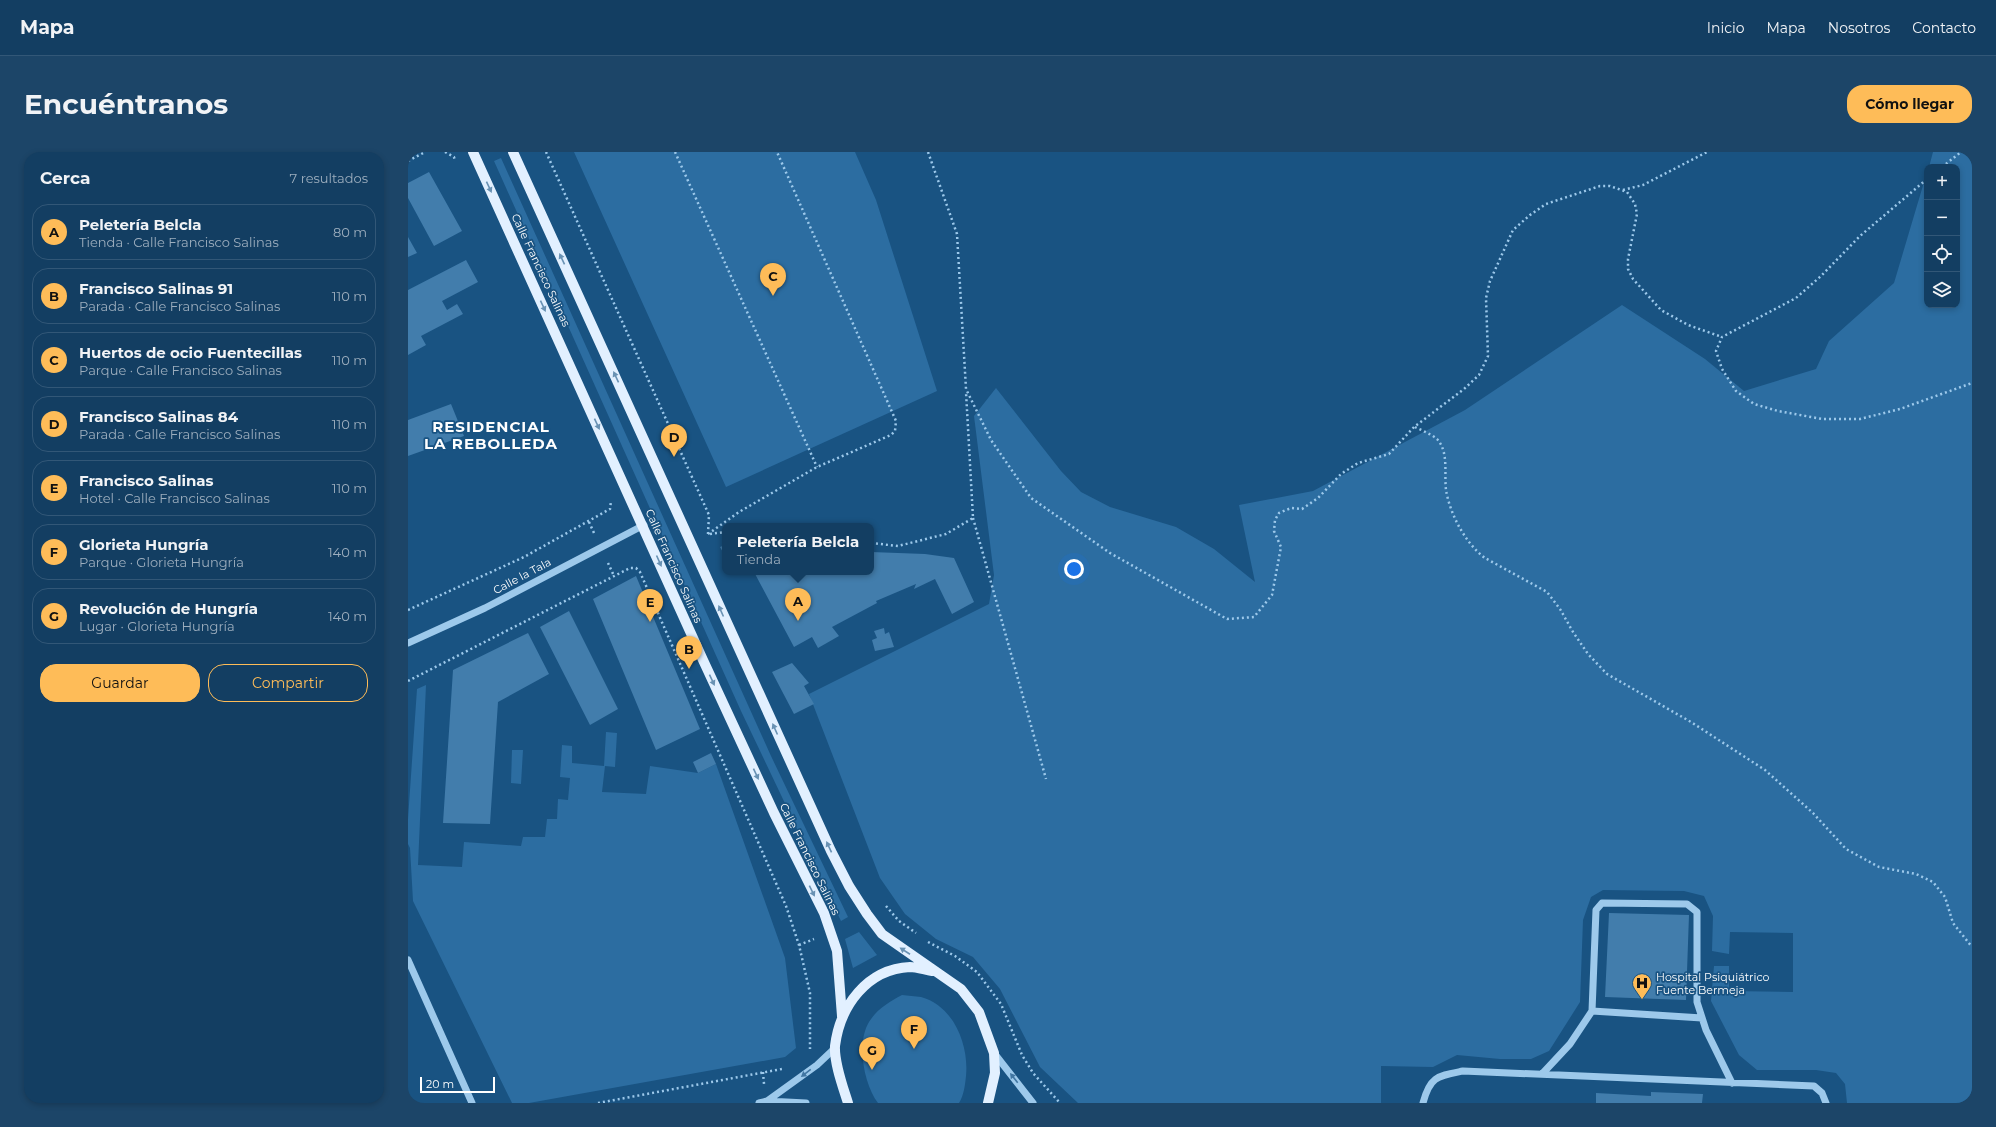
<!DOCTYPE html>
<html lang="es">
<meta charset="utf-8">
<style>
:root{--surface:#133e62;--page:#1c4568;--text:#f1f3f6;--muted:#9daebe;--line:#325777;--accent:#febc58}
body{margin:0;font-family:Montserrat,sans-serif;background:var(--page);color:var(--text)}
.controls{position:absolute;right:12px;top:12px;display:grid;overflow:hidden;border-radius:8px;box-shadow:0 2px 6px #0003}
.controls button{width:36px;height:36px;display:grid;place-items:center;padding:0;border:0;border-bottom:1px solid var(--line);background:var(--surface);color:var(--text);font:20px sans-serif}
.scale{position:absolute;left:12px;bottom:10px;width:75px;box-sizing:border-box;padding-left:4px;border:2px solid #fff;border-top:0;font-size:11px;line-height:14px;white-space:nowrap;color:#fff;-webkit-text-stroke:3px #195382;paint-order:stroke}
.you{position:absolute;left:666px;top:417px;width:14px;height:14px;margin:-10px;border:3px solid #fff;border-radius:50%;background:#1a73e8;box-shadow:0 0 0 6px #1a73e833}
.badge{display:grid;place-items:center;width:26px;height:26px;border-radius:50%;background:var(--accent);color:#111;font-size:13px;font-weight:700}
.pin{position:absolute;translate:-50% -33px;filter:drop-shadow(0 1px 2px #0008)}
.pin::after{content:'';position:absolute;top:21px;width:14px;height:12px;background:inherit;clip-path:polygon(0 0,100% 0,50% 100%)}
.popup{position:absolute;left:314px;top:371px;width:152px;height:52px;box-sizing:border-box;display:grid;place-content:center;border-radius:8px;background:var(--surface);filter:drop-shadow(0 1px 3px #0005);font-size:13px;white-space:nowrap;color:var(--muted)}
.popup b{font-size:15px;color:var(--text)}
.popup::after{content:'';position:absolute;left:50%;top:100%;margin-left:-8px;border:8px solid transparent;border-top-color:var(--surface)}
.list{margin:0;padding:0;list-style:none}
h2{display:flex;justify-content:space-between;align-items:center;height:52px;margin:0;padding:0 16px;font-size:17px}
h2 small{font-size:13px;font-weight:400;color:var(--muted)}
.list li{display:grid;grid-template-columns:26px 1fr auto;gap:12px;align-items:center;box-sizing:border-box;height:56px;margin:0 8px 8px;padding:0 8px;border:1px solid var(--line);border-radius:16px}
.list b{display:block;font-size:15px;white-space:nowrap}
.list p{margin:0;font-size:13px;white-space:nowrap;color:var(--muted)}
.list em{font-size:13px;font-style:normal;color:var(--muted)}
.actions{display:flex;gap:8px;padding:12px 16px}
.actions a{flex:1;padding:9px 0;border:1px solid var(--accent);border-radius:16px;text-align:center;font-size:14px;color:var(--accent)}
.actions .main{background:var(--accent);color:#111}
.icon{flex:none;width:22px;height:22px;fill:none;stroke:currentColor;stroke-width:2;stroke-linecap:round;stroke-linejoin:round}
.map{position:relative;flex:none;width:1564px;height:951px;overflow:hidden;border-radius:16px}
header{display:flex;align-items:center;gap:24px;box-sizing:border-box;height:56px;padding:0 20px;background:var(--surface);border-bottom:1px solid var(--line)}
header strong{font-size:19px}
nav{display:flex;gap:22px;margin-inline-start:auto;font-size:14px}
.intro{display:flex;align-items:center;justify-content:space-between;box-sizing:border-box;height:96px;padding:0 24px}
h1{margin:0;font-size:28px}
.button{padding:10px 18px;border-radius:16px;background:var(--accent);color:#111;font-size:14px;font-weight:700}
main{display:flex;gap:24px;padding:0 24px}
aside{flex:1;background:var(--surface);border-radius:16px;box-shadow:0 2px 6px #0003}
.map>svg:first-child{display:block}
.green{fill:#2c6da1}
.building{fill:#427dac}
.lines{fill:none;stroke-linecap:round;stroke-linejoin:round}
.path{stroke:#9dc9eb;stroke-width:2.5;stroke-dasharray:2 3;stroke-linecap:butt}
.minor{stroke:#9dc9eb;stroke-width:7}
.major{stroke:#e2f0ff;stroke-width:10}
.oneway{fill:#6992b4}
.oneway2{fill:#4176a2}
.labels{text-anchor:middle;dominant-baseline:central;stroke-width:3.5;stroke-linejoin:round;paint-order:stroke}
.street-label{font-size:11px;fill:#fff;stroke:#195382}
.poi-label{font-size:11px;fill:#fff;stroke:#195382;text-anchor:start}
.district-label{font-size:15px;font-weight:bold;letter-spacing:1px;fill:#fff;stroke:#195382}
</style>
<header>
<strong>Mapa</strong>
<nav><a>Inicio</a><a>Mapa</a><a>Nosotros</a><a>Contacto</a></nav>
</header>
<div class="intro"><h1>Encuéntranos</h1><a class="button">Cómo llegar</a></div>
<main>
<aside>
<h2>Cerca<small>7 resultados</small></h2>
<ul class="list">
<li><span class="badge">A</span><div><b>Peletería Belcla</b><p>Tienda · Calle Francisco Salinas</p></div><em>80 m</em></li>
<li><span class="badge">B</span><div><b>Francisco Salinas 91</b><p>Parada · Calle Francisco Salinas</p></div><em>110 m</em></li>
<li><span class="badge">C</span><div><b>Huertos de ocio Fuentecillas</b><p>Parque · Calle Francisco Salinas</p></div><em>110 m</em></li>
<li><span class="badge">D</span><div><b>Francisco Salinas 84</b><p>Parada · Calle Francisco Salinas</p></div><em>110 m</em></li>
<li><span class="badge">E</span><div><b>Francisco Salinas</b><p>Hotel · Calle Francisco Salinas</p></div><em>110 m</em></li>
<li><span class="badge">F</span><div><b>Glorieta Hungría</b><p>Parque · Glorieta Hungría</p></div><em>140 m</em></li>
<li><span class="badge">G</span><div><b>Revolución de Hungría</b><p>Lugar · Glorieta Hungría</p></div><em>140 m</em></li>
</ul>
<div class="actions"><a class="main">Guardar</a><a>Compartir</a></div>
</aside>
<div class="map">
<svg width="1564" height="951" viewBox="0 0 1564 951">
<rect width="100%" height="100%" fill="#195382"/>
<path class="green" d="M166 0H447L468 48 529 239 318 335Z
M1525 0H1564V951H1439L1437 932 1428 921 1408 918H1349L1331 903 1303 849 1306 814H1321V839L1385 840V781L1322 780 1321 802 1304 799 1305 764 1296 744 1276 739 1195 738 1183 745 1175 768 1172 850 1141 899 1123 907H1092L1049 903 1025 915 973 914V951H670L632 915 592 837 565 805 528 787 497 762 472 726 401 542 581 452 586 423 566 264 588 236 653 319 673 340 702 355 768 375 806 397 847 430 831 353 905 339 1057 258 1214 153 1297 207 1336 239 1408 217 1421 189 1486 131 1519 20V153H1549V15H1521Z
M93 6 363 604 440 765 433 769 333 559 86 9Z
M18 533 10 713 54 715 56 690 113 694 115 685H137L139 667H149L150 647 160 648 162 626 152 625 154 593 164 594V611L196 614 198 580 209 581 207 615 197 614 194 640 238 642 242 614 290 621 308 612 377 806 388 896 377 905 121 951H104L5 749 2 696 0 692V667L9 537Z
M104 598H115L113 632 103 631Z
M451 780 469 803 445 816 437 787Z
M494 843C500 844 507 844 513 845 546 854 561 893 558 924 557 933 556 943 551 951H470C456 933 448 891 461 870 469 857 481 850 494 843Z"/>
<path class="building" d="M21 20 54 79 26 94 0 46V31Z
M0 85 9 101 0 105Z
M58 108 70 130 34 149 39 158 49 152 55 162 13 184 18 193 0 203V138Z
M43 252 56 284 0 304V268Z
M317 393V404L312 395Z
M463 400 517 402 546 406 566 450 544 462 527 427 506 437 508 432 468 449 469 451 424 475 431 484 410 496 404 485 386 495 346 420H463Z
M228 424 292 577 248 598 185 447Z
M161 459 210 557 182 573 132 475Z
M476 476 477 482 481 480 486 495 467 499 464 488 469 486 466 479Z
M120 481 141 522 90 550 82 672 35 671 45 518Z
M384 511 401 531 396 534 406 552 386 562 364 520Z
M303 601 308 612 290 621 285 610Z
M1201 761 1281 763 1278 848 1197 845Z
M1243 940 1295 942 1294 951H1188V941L1243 944Z"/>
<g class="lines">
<path class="path" d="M37 0 46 5 47 9
M138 0 301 363 300 382
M267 0 409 315
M520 0 549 82 558 237 583 288 623 346 702 401 819 467 846 465 864 443 873 395 866 379 867 368 871 361 883 356 894 357 910 346 933 322 950 311 981 302 1006 275 1056 237 1071 223 1080 204 1078 146 1082 129 1105 78 1122 63 1138 52 1192 34H1202L1219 40 1227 52 1229 62 1220 107V117L1225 127 1253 158 1280 173 1314 185
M0 9 17 0
M1534 15 1553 0
M1519 27 1452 84 1413 124 1388 146 1314 185 1308 199 1314 217 1328 239 1346 252 1370 259 1414 267H1452L1492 257 1564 231
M1215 38 1235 33 1299 0
M1007 275C1013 278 1023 282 1029 287 1041 300 1036 321 1038 338 1042 362 1057 391 1077 406L1139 440 1152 457 1165 480 1180 502 1199 522 1283 570 1357 618 1405 661 1438 697 1471 715 1508 722 1525 730 1537 745 1545 771 1564 795
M565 366 638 627
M181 370 186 381
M300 382 331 360 409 315 483 283 487 279 488 269 369 0
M302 382 317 380
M463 391 490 394 538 382 565 366 558 240
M200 411 206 424
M0 458 116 405 202 357 203 349
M0 529 222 416H228L232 420 378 754 391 793 402 841V897
M478 754 491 769 508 781
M520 790 547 804 569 820 593 852 614 903 625 921 652 951
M391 793 406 787
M355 920 356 932
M190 951 374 917"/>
<path class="minor" d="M0 491 77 456 236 373
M0 808 64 951
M1184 859 1294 866
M586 901 625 951
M1134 922 1162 892 1184 859 1188 758 1194 751 1279 752 1289 760V850L1298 878 1324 931
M359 949 409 913 427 896
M351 951 359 949 398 951
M1015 951C1022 924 1030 924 1055 919L1406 934 1414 941 1418 951"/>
<path class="major" d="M65 0 295 508 366 661 416 761 429 799 434 864
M105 0 423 699 441 734 459 762 474 782 553 837 571 860 586 901 587 921 580 951
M440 951C435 935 426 911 427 894 432 854 459 817 502 815 509 815 517 818 524 819"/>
</g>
<defs><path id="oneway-solid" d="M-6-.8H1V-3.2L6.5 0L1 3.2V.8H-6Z"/></defs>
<g class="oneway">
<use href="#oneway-solid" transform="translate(81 35) rotate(65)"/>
<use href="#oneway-solid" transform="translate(154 107) rotate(-115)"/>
<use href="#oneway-solid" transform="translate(135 154) rotate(65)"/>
<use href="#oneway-solid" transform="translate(208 225) rotate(-115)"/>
<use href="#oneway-solid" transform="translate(189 272) rotate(65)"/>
<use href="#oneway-solid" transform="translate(251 409) rotate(66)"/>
<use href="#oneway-solid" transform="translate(313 459) rotate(-114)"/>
<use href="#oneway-solid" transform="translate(304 528) rotate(65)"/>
<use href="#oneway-solid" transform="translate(367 577) rotate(-114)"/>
<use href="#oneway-solid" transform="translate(348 622) rotate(65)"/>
<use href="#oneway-solid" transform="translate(421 695) rotate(-115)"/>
<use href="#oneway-solid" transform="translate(404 739) rotate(64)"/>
<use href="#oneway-solid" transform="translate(497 799) rotate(-147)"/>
</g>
<g class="oneway2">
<use href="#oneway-solid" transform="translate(398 921) rotate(142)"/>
<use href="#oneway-solid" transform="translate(606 926) rotate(-128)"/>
</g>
<defs>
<g id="hospital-pin" transform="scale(1)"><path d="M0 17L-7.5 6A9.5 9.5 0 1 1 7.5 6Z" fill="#febc58" stroke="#195382"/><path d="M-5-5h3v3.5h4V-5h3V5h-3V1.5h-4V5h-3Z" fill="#111"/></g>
</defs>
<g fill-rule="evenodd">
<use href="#hospital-pin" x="1234" y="831"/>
</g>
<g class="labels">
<g class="street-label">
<text transform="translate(133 118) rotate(65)">Calle Francisco Salinas</text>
<text transform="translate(266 414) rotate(66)">Calle Francisco Salinas</text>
<text transform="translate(114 424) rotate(-28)">Calle la Tala</text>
<text transform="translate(402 707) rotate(64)">Calle Francisco Salinas</text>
</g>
<g class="poi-label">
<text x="1248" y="825">Hospital Psiquiátrico<tspan x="1248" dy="13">Fuente Bermeja</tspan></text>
</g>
<g class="district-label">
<text x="83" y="274">RESIDENCIAL<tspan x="83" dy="17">LA REBOLLEDA</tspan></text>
</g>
</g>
</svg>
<div class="controls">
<button>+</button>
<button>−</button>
<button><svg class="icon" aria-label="locate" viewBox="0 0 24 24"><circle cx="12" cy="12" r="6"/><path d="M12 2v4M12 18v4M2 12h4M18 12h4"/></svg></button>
<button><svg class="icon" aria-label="layers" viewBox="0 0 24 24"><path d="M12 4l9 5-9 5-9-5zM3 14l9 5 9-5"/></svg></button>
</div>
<div class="scale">20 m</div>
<div class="you"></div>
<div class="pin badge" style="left:390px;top:469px">A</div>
<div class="popup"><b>Peletería Belcla</b>Tienda</div>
<div class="pin badge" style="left:281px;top:517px">B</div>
<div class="pin badge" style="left:365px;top:144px">C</div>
<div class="pin badge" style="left:266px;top:305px">D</div>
<div class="pin badge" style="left:242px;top:470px">E</div>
<div class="pin badge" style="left:506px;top:897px">F</div>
<div class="pin badge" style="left:464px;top:918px">G</div>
</div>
</main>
